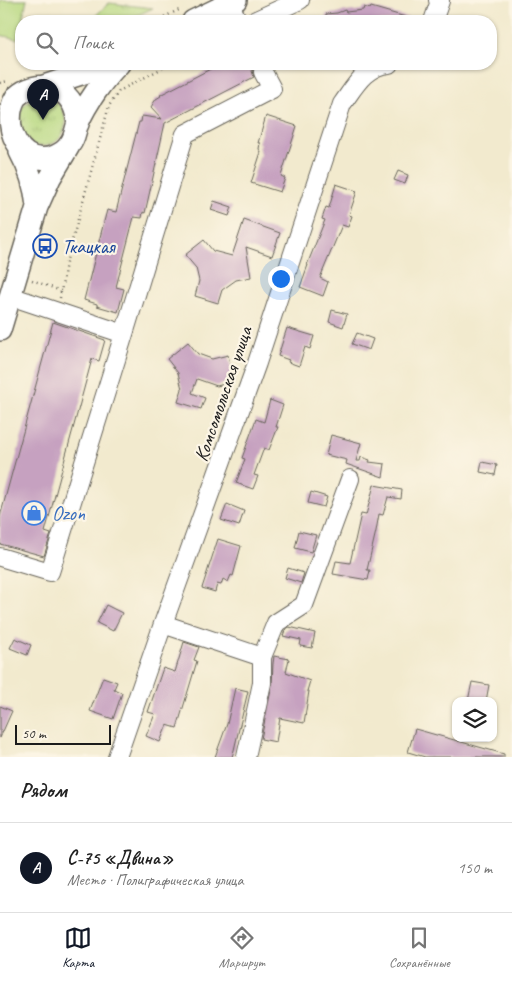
<!DOCTYPE html>
<html lang="ru">
<meta charset="utf-8">
<style>
:root{--surface:#fff;--page:#f6f6f6;--text:#222;--muted:#767676;--line:#e0e0e0;--accent:#111827}
body{margin:0;font-family:Caveat,sans-serif;background:var(--page);color:var(--text)}
.controls{position:absolute;right:15px;bottom:15px;display:grid;overflow:hidden;border-radius:10px;box-shadow:0 1px 4px #0004}
.controls button{width:45px;height:45px;display:grid;place-items:center;padding:0;border:0;border-bottom:1px solid var(--line);background:var(--surface);color:var(--text);font:25px sans-serif}
.scale{position:absolute;left:15px;bottom:12px;width:96px;box-sizing:border-box;padding-left:5px;border:2px solid #1c1c1c;border-top:0;font-size:14px;line-height:18px;white-space:nowrap;color:#1c1c1c;-webkit-text-stroke:4px #fcf5e5;paint-order:stroke}
.you{position:absolute;left:280px;top:278px;width:18px;height:18px;margin:-12px;border:4px solid #fff;border-radius:50%;background:#1a73e8;box-shadow:0 0 0 8px #1a73e833}
.badge{display:grid;place-items:center;width:32px;height:32px;border-radius:50%;background:var(--accent);color:#fff;font-size:16px;font-weight:700}
.pin{position:absolute;translate:-50% -41px;filter:drop-shadow(0 1px 2px #0008)}
.pin::after{content:'';position:absolute;top:26px;width:18px;height:15px;background:inherit;clip-path:polygon(0 0,100% 0,50% 100%)}
.list{margin:0;padding:0;list-style:none}
h2{display:flex;justify-content:space-between;align-items:center;height:65px;margin:0;padding:0 20px;font-size:21px}
h2 small{font-size:16px;font-weight:400;color:var(--muted)}
.list li{display:grid;grid-template-columns:32px 1fr auto;gap:15px;align-items:center;box-sizing:border-box;height:90px;padding:0 20px;border-top:1px solid var(--line)}
.list b{display:block;font-size:19px;white-space:nowrap}
.list p{margin:0;font-size:16px;white-space:nowrap;color:var(--muted)}
.list em{font-size:16px;font-style:normal;color:var(--muted)}
.icon{flex:none;width:28px;height:28px;fill:none;stroke:currentColor;stroke-width:2;stroke-linecap:round;stroke-linejoin:round}
.map{position:relative;flex:none;width:512px;height:757px;overflow:hidden}
.search{position:absolute;background:var(--surface);box-shadow:0 1px 4px #0004;left:15px;right:15px;top:15px;height:55px;display:flex;align-items:center;gap:12px;box-sizing:border-box;padding:0 18px;border-radius:20px;color:var(--muted);font-size:19px}
.sheet{height:155px;background:var(--surface)}
nav{display:flex;justify-content:space-around;align-items:center;box-sizing:border-box;height:70px;border-top:1px solid var(--line);background:var(--surface);font-size:14px;color:var(--muted)}
nav a{display:grid;justify-items:center;gap:2px}
nav .on{color:var(--accent)}
.map>svg:first-child{display:block}
.grass{fill:url(#grass-tufts);stroke:#6a7a4e}
.pitch{fill:#b7d880;stroke:#6a7a4e}
.building{fill:#c6a1c0}
.lines{fill:none;stroke-linecap:round;stroke-linejoin:round}
.minor-casing{stroke:#67645a;stroke-width:20}
.major-casing{stroke:#67645a;stroke-width:24}
.path{stroke:#67645a;stroke-width:2.5;stroke-dasharray:1 4;stroke-linecap:butt}
.minor{stroke:#fff;stroke-width:18}
.major{stroke:#fff;stroke-width:21}
.labels{text-anchor:middle;dominant-baseline:central;stroke-width:4.5;stroke-linejoin:round;paint-order:stroke}
.transit-label{font-size:20px;fill:#164399;stroke:#fcf5e5;text-anchor:start}
.street-label{font-size:20px;fill:#1c1c1c;stroke:#fcf5e5}
.shop-label{font-size:20px;fill:#366cbe;stroke:#fcf5e5;text-anchor:start}
</style>
<div class="map">
<svg width="512" height="757" viewBox="0 0 512 757">
<defs>
<pattern id="grass-tufts" width="24" height="20" patternUnits="userSpaceOnUse" patternTransform="scale(1.25)"><rect width="24" height="20" fill="#b7d880"/><path d="M3 7l-1-3M5 7V3M7 7l1-3M15 17l-1-3M17 17v-4M19 17l1-3" fill="none" stroke="#9db96e"/></pattern>
</defs>
<rect width="100%" height="100%" fill="#fcf5e5"/>
<filter id="ink" filterUnits="userSpaceOnUse"><feTurbulence type="fractalNoise" baseFrequency=".02" numOctaves="2"/><feDisplacementMap in="SourceGraphic" scale="10" xChannelSelector="R" yChannelSelector="G"/><feConvolveMatrix kernelMatrix="1 2 1 2 8 2 1 2 1" color-interpolation-filters="sRGB"/></filter>
<filter id="wash" filterUnits="userSpaceOnUse"><feTurbulence type="fractalNoise" baseFrequency=".0096" numOctaves="4" result="noise"/><feDisplacementMap in="SourceGraphic" scale="20" xChannelSelector="R" yChannelSelector="G"/><feGaussianBlur stdDeviation="1.12" result="paint"/><feColorMatrix in="noise" values="0 0 0 0 0 0 0 0 0 0 0 0 0 0 0 0 0 1.4 0 .05"/><feComposite in="paint" operator="in"/></filter>
<g filter="url(#wash)">
<rect width="100%" height="100%" fill="#f2eace"/>
<path class="grass" d="M109 3 153 8 125 21H90Z
M39 97C73 97 74 144 43 146 39 146 35 146 32 144 27 141 22 134 18 130L22 107 29 101Z"/>
<path class="pitch" d="M0 0H27L17 39 0 35Z"/>
<g id="blocks">
<path class="building" d="M364 7 370 9 371 7 409 18V21H320L326 18V14L337 13 345 10 346 12 363 10Z
M220 64H257L254 67 252 71 254 77 165 123 145 213 143 212 142 218 134 217 116 287 124 289 118 312 97 306V304L84 300 107 210 116 212 139 122H141L142 116 162 119 151 107 156 99 161 96 160 95Z
M266 116 297 126 281 176 285 178 280 192 251 183 261 152 259 149 260 143H258Z
M398 171 408 175 405 184 394 180Z
M336 184 357 191 349 215 352 216 348 227 342 225 320 278 328 282 323 296 300 287 308 265H307L325 220 322 219 326 207 329 208Z
M214 201 232 207 229 216 211 210Z
M244 220 280 233 272 256 246 247 251 277 236 280 222 290 218 303 195 296 199 281 196 268 185 255 204 240 213 251 232 256Z
M332 310 347 314 343 327 329 322Z
M53 322 105 340 99 361 92 359 45 532 51 534 44 556 0 544V517Z
M287 328 314 336 310 349 305 347 299 366 288 362 289 360 278 356Z
M357 333 373 339 369 350 352 344Z
M188 342 198 354 212 359 228 355 234 381 217 386 197 379 192 393 205 398 201 409 178 402 182 389 178 373 167 359Z
M270 400 283 405 276 427H278L269 450 264 448 254 475 258 476 253 489 236 483 245 459 242 458 256 419 264 422Z
M331 435 361 443 356 461H360L361 457 370 460 369 462 385 464 383 477 346 464 347 460 326 455Z
M482 462 497 465 495 475 480 472Z
M374 485 402 490 401 499 388 497 383 515 379 514 376 531 367 570H370L368 580 333 574 336 561 350 563 361 514 366 515Z
M311 492 327 497 324 507 308 503Z
M227 504 244 511 239 526 221 520Z
M299 531 316 535 311 552 295 548Z
M218 539 241 546 233 576 231 575 228 582 223 579 221 585 217 584 215 592 202 588Z
M288 568 304 573 301 583 285 578Z
M106 605 122 613 113 631 97 623Z
M289 627 315 633 312 648 300 646 301 640 283 636 285 630Z
M15 638 31 645 27 655 10 648Z
M184 642 199 647 194 660 197 661 177 728 167 725 160 742 146 736 155 714 148 712 163 668 175 672Z
M274 656 289 659 286 672 310 681 307 691H309L304 723 280 718 276 742 261 739 272 685 273 664Z
M103 677 117 682 114 689 122 693 113 719 90 711Z
M472 682 489 685 486 701H468Z
M235 688 248 691 234 750 232 757H215L227 724Z
M0 706 12 711 0 738Z
M415 729 504 754V757H425L408 752Z"/>
</g>
</g>
<g filter="url(#ink)">
<use href="#blocks" fill-opacity="0" stroke="#67645a" stroke-width="1"/>
<g class="lines">
<g class="minor-casing">
<path id="minor" d="M229 3 238 21
M254 21 300 0
M433 21 440 1 438 0
M124 334 185 134 272 89 263 72
M0 557 50 572 124 334 10 296
M163 624 262 657
M117 757 163 624 257 363 342 104C355 86 365 66 389 64
M246 757 262 683V657L276 623 304 605 350 479"/>
</g>
<g class="major-casing">
<path id="major" d="M193 21 236 0
M44 86 84 73 105 64
M78 124C77 120 77 116 76 113 69 85 36 78 16 97 0 123 19 170 55 156 60 154 67 149 70 144 75 138 75 130 78 123 86 104 104 78 119 64
M20 152C30 170 35 186 37 206
M0 330 37 207 50 178 69 146"/>
</g>
<path class="path" d="M155 21 181 9
M0 83 8 81
M32 280 61 291
M60 298 66 263 109 106 119 91 170 64"/>
<use href="#minor" class="minor"/>
<use href="#major" class="major"/>
</g>
</g>
<defs>
<g id="bus-ring" transform="scale(1.25)"><circle r="9.5" fill="#fcf5e5" stroke="#1a4fb4" stroke-width="1.5"/><path d="M-5-6H5V4H4V6H2V4H-2V6H-4V4H-5ZM-3.5-4V0h7V-4ZM-3.5 1.2v1.5H-2V1.2ZM2 1.2v1.5H3.5V1.2Z" fill="#1a4fb4"/></g>
<g id="shop-ring" transform="scale(1.25)"><circle r="9.5" fill="#fcf5e5" stroke="#3f7fe0" stroke-width="1.5"/><path d="M-5-2.5h2.3a2.7 3.5 0 0 1 5.4 0H5L5.5 6h-11ZM-1.5-2.5h3a1.5 2.3 0 0 0-3 0Z" fill="#3f7fe0"/></g>
</defs>
<g fill-rule="evenodd">
<use href="#bus-ring" x="45" y="246"/>
<use href="#shop-ring" x="34" y="513"/>
</g>
<g class="labels">
<g class="transit-label">
<text x="62" y="246">Ткацкая</text>
</g>
<g class="street-label">
<text transform="translate(223 394) rotate(-71)">Комсомольская улица</text>
</g>
<g class="shop-label">
<text x="52" y="513">Ozon</text>
</g>
</g>
</svg>
<div class="controls">
<button><svg class="icon" aria-label="layers" viewBox="0 0 24 24"><path d="M12 4l9 5-9 5-9-5zM3 14l9 5 9-5"/></svg></button>
</div>
<div class="scale">50 m</div>
<div class="you"></div>
<div class="pin badge" style="left:43px;top:120px">A</div>
<div class="search"><svg class="icon" aria-label="search" viewBox="0 0 24 24"><circle cx="10" cy="10" r="6"/><path d="M15 15l6 6"/></svg>Поиск</div>
</div>
<section class="sheet">
<h2>Рядом<small></small></h2>
<ul class="list">
<li><span class="badge">A</span><div><b>С-75 «Двина»</b><p>Место · Полиграфическая улица</p></div><em>150 m</em></li>
</ul>
</section>
<nav>
<a class="on"><svg class="icon" aria-label="map" viewBox="0 0 24 24"><path d="M3 6l6-2 6 2 6-2v14l-6 2-6-2-6 2zM9 4v14M15 6v14"/></svg>Карта</a>
<a><svg class="icon" aria-label="directions" viewBox="0 0 24 24"><path d="M12 3l9 9-9 9-9-9zM9 14v-3h6M13 9l2 2-2 2"/></svg>Маршрут</a>
<a><svg class="icon" aria-label="saved" viewBox="0 0 24 24"><path d="M7 4h10v16l-5-4-5 4z"/></svg>Сохранённые</a>
</nav>
